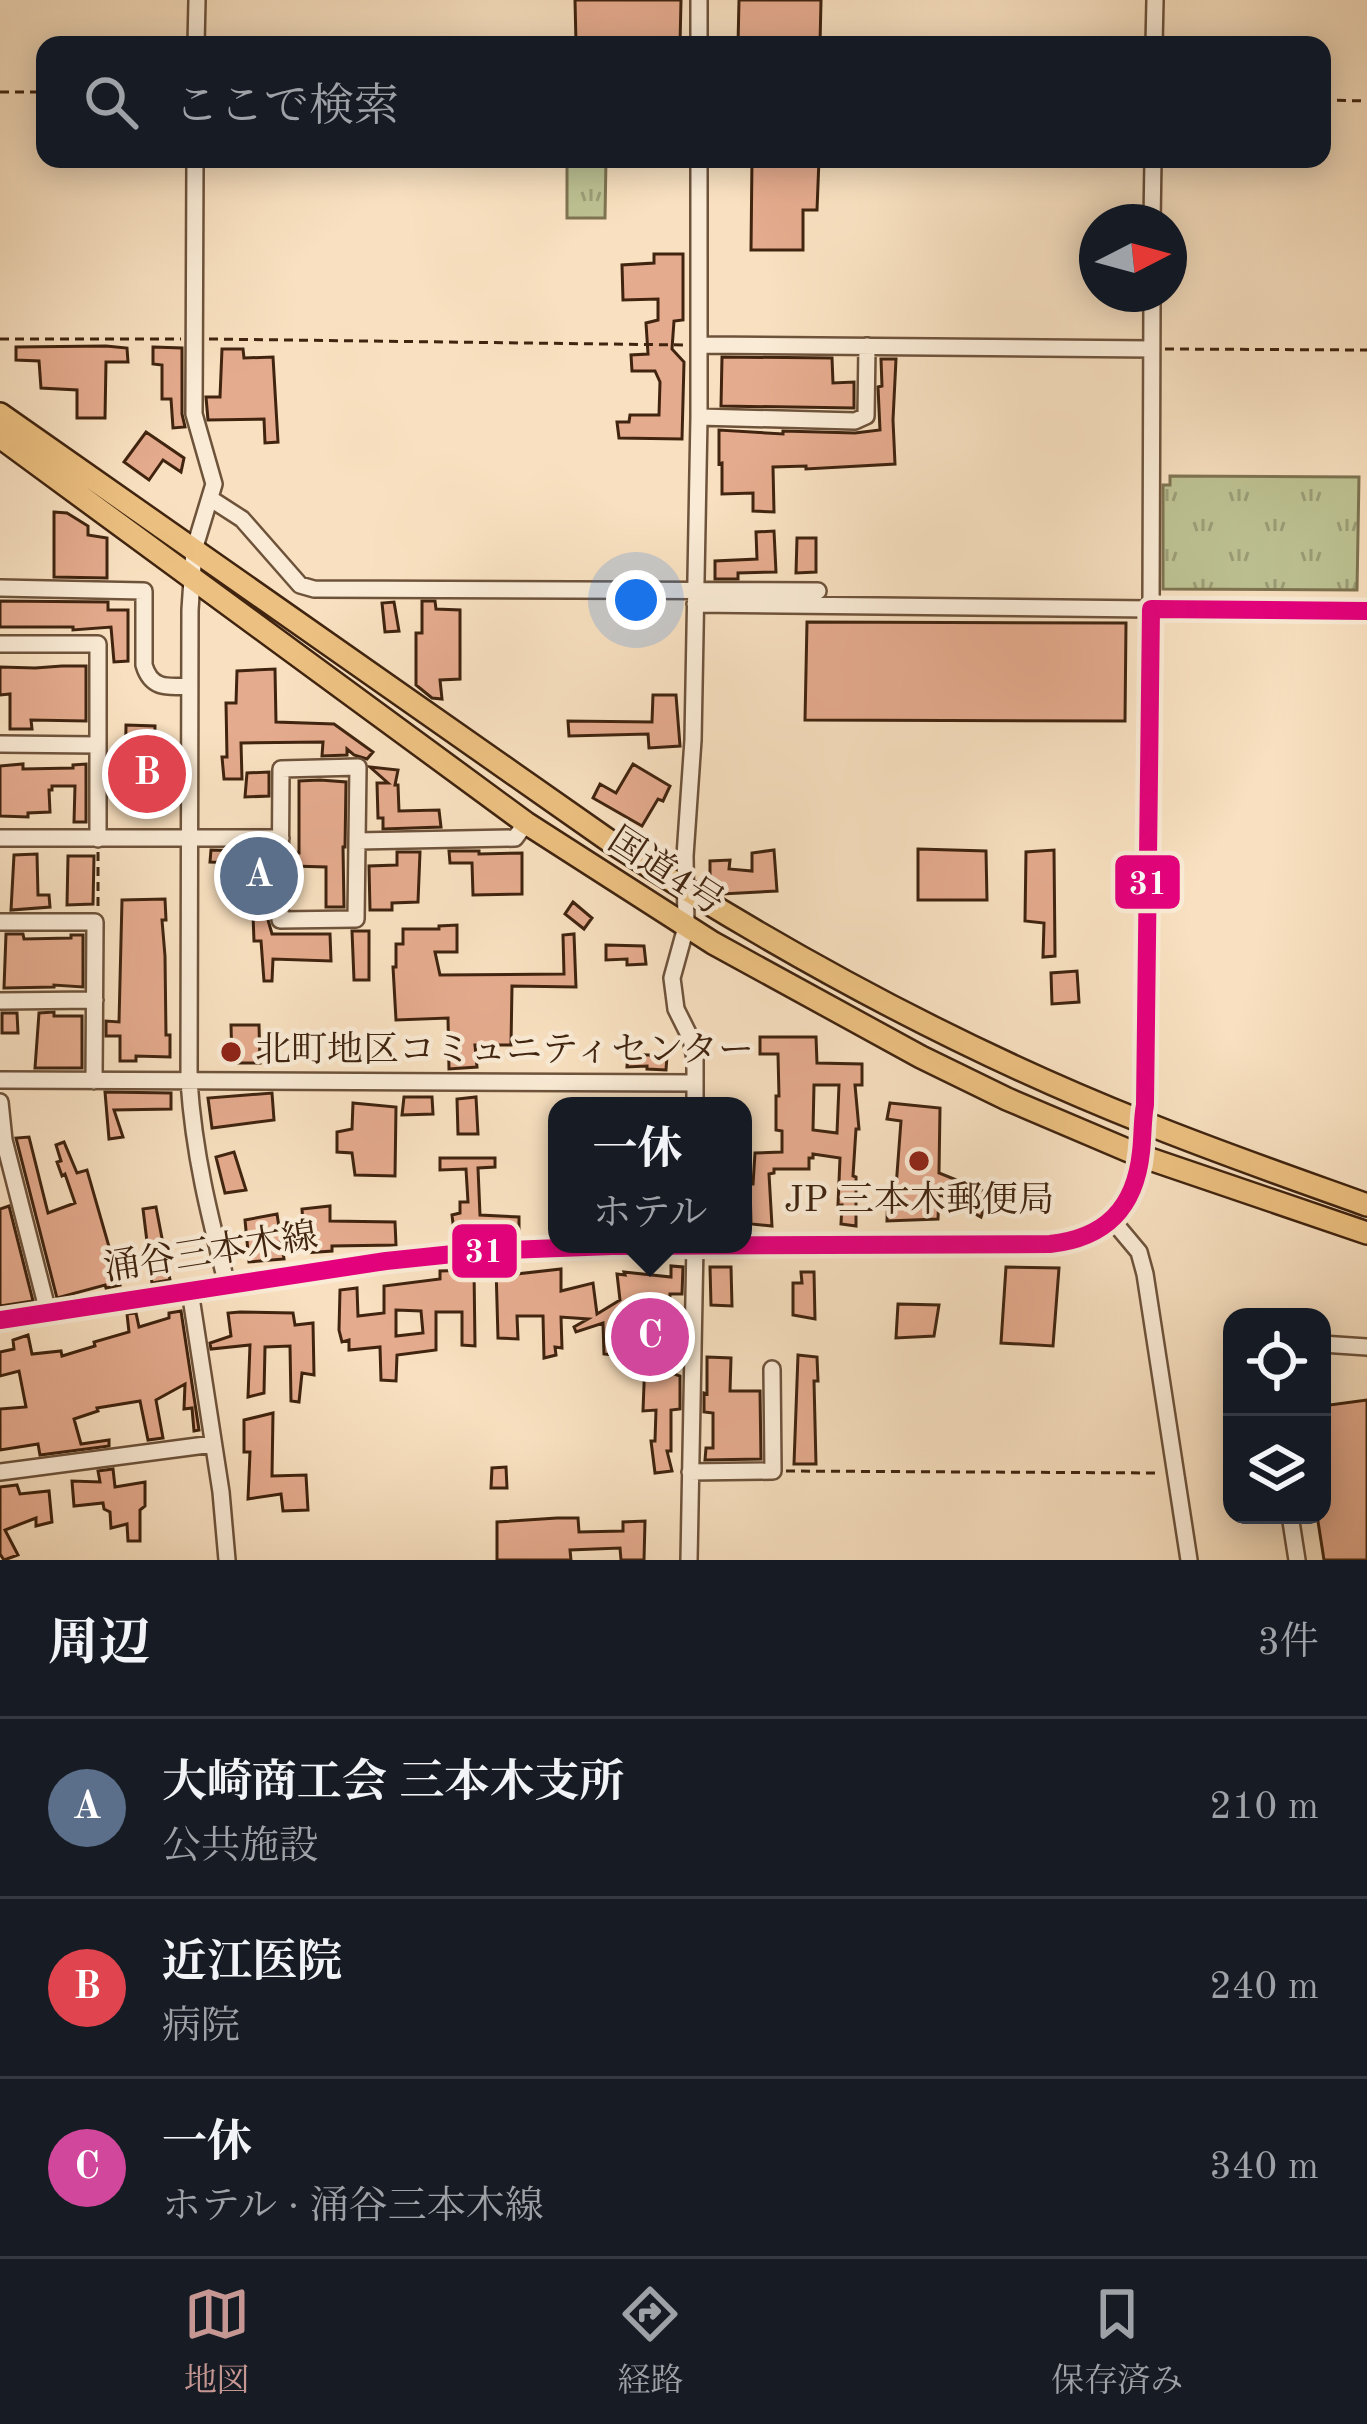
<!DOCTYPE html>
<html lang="ja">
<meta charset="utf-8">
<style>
:root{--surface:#171b24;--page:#20242c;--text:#f1f3f6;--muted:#9ea1a6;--line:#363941;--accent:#c59692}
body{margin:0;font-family:"Old Standard TT","Noto Serif JP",serif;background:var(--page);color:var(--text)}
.controls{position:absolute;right:36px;bottom:36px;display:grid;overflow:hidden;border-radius:24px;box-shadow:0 6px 30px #0003}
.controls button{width:108px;height:108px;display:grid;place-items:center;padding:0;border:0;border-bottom:3px solid var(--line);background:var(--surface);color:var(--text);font:60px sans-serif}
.compass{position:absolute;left:1079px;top:204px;width:108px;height:108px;border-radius:50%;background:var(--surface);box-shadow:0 6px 30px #0003;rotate:84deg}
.you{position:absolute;left:636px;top:600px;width:42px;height:42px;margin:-30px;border:9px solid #fff;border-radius:50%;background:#1a73e8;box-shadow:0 0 0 18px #1a73e833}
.badge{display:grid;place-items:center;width:78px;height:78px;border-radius:50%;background:var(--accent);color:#fff;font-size:39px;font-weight:700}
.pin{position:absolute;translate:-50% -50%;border:6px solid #fff;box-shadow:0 3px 12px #0006}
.popup{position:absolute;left:548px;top:1097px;width:204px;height:156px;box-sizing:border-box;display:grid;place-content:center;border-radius:24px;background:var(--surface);filter:drop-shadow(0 3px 9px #0005);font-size:39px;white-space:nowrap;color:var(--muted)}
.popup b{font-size:45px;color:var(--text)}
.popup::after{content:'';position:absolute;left:50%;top:100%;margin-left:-24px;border:24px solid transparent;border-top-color:var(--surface)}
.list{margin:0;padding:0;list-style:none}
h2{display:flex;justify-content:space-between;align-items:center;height:156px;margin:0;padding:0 48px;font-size:51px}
h2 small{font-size:39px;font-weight:400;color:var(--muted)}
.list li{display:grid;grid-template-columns:78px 1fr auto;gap:36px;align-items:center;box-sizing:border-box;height:180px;padding:0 48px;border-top:3px solid var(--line)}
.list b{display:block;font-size:45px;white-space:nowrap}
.list p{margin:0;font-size:39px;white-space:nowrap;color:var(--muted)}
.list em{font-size:39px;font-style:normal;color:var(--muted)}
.icon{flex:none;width:66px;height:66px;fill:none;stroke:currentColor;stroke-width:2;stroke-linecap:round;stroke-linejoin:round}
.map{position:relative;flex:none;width:1367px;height:1560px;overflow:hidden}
.search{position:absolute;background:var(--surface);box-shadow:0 6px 30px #0003;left:36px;right:36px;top:36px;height:132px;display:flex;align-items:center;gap:30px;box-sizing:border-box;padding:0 42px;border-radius:24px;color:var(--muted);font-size:45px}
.sheet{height:696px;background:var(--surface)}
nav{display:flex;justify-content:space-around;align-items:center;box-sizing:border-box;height:168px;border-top:3px solid var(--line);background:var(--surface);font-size:33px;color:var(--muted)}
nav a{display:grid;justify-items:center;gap:6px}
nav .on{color:var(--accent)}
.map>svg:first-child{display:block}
.grass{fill:url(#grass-tufts);stroke:#7e7351;stroke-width:3}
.building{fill:#e5ab8e;stroke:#40240f;stroke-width:3;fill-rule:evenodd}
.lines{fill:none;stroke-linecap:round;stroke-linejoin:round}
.minor-casing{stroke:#6e533b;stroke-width:20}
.major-casing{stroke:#40240f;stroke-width:22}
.highway-casing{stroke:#40240f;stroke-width:26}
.path{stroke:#40240f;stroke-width:3;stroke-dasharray:9 6;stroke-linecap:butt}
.minor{stroke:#faebd6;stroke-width:15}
.major{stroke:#ecc080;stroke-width:18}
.highway{stroke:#ecc080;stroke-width:21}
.bus-1-casing{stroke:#faebd6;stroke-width:27}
.bus-1{stroke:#e5007d;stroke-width:18}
.poi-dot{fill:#8f2418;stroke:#faebd6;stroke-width:4.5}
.labels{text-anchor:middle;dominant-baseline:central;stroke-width:9;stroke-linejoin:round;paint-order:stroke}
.street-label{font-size:36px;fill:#40240f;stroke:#faebd6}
.poi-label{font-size:36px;fill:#40240f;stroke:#faebd6;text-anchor:start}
.line-badge{stroke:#faebd6;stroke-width:4.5}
.badge-label{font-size:33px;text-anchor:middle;font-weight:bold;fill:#fff}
</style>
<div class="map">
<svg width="1367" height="1560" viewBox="0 0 1367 1560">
<defs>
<pattern id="grass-tufts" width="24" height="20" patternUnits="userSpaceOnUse" patternTransform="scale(3)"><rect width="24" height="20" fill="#bdc293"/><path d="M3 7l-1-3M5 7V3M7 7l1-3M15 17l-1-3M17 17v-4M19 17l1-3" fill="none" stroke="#9b9d76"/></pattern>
</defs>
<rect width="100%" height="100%" fill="#f8e0c0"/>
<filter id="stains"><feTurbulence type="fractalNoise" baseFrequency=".00167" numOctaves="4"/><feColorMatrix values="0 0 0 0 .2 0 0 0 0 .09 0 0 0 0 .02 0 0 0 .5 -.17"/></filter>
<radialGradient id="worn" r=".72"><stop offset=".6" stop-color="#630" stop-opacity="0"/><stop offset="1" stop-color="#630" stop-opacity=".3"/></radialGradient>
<path class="grass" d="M567 159H606L605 218H567Z
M1170 476 1359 477 1357 590 1163 589V485H1170Z"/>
<path class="building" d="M575 0H681L680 45H651V42L576 43Z
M739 0H821L820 45H738Z
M752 159H819L817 210H803V250H751Z
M654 254H683V320L674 321 672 349 684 362 682 439 619 438 617 422H629L630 415H659L660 382 655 371H632L631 355 648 354 646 323 658 320V299L623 300 622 265 654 263Z
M106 346 127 348 128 362H106L105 418H77V390L41 388 39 361 16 360V347Z
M153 347 182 348V414L185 427 173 428 171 399H162V365L153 364Z
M222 349H243L244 358 273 357 278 442 265 443 264 419 208 420 206 397H220Z
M722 357 832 358 833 383 854 382V408L721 406Z
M881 359H896L893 420 895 464 806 469V466L773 467 774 512 753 511V493L722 494V463L719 464V430L783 434V431L855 433 880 430 878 387 882 386Z
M146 432 184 458 181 472 163 460 149 480 124 462Z
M54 512 67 513 88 526V535L107 538V578L54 577Z
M774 531 776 572 738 573V579H715V561L757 559 756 532Z
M797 538H816V572L796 573Z
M0 601 108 602V610H128V661L114 662 111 627 73 630V627H0Z
M422 601H435L436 609 460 610V679L440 680 442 699 432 698 416 685V633H422Z
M394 602 399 631 385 632 382 603Z
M807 622 1126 623 1125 721 805 720Z
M62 666H86V721L31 720 32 729H10V694L0 695V667L35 668Z
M275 669 276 722 334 724 373 752 367 759 354 755 347 749V755L322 756 323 742 241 743 242 779H224L222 757H227L226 703H236L237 671Z
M653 695H676L680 746 649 748 648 734 569 736 568 721 652 722Z
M126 725 155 726 153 781H139V791H125Z
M23 764V769L73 768V765L86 764V822H74L75 786H52V790H49L50 812 28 813V817L0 816V766Z
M633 764 670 786 663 801 658 799 642 826 593 798 600 784 616 793Z
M370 767 398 770 395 785H398L399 811 439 810 441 827 383 829V818H378L377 783H388Z
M269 772V796L245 797 247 773Z
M320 780 346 782 345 847H343L344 907H326V867L292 866V853H299V781Z
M918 849 986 851 987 900H918Z
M211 850 268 852V920L272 934H330L331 961 273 959 272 981H264L261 941H254L253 915H241L239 863 210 862Z
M774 850 777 891 722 894 710 882V861L730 860 729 869 752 871V853Z
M1054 850 1055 956 1043 957 1044 923 1025 921 1026 852Z
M449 851H479V854L522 853V894L473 895 472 863H450Z
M397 852H420L418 902 392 903V910H370L369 866 397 865Z
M37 854 38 895H49L50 907 11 910 14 855Z
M68 856H94L93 904 67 905Z
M165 899 166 920H162L165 956 166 1035H170V1057L136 1056V1061H120V1036H106V1021L119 1022 122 900Z
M573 902 592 918 584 929 565 914Z
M457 925V952H435L440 975 564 974 563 935 574 934 576 987 512 986 511 1045H475L477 1067 449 1069 448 1018 396 1020 393 967H396V944H403V929H439V926Z
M352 931H369V980H354Z
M6 934H23L24 939 71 938V935H83V987L54 985V987L4 988Z
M606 945 644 946 646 964 627 965V959L606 960Z
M1077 971 1079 1002 1052 1004 1051 973Z
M54 1012V1016H82V1068H35L39 1013Z
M2 1013H17L18 1033H2Z
M231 1025H259L260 1063H232Z
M760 1037H816L817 1063 862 1064V1085H855L859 1129H856L853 1176 856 1177V1226L841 1224 842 1205H838L840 1158 813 1154V1158H809V1169H774V1173L769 1174 772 1226 751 1224 750 1184H753L755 1153 782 1152V1131L776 1130V1096H779L778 1054H760ZM814 1085H839L837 1133 813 1130Z
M628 1054 667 1056 666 1070 647 1069V1066L627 1067Z
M105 1092 171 1093V1109L114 1110 123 1137 109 1139Z
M272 1093 274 1120 212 1128 208 1098Z
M404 1097H432L433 1114 402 1115Z
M476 1097 478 1134H458L457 1099Z
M353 1103 396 1107 395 1176 355 1175 352 1153 337 1152V1132L352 1129Z
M890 1103 940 1108 939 1173 989 1193 981 1217 939 1194 938 1219 887 1221 888 1187H896L901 1121 887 1119Z
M29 1137 48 1213 75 1203 65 1174 62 1176 57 1162 61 1161 56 1145 64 1142 77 1173 87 1170 120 1285 106 1288 105 1285 57 1298 16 1138Z
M234 1152 246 1190 225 1193 216 1157Z
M440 1158H495V1167L478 1168 480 1215 519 1217V1236L455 1240 452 1215 460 1213V1202H468L466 1169 440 1170Z
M9 1206 33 1301 0 1306V1209Z
M330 1206V1221L395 1222 396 1245 332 1246V1251L305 1253 302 1209Z
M156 1207 170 1280 152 1283 143 1209Z
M277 1214 284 1259 249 1262 245 1220Z
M515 1266 516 1274 561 1269V1291L593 1283 597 1314 620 1300 617 1274 625 1275 624 1272 671 1277V1266L683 1267 682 1294H670L669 1317H661V1360L673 1359 674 1374 680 1376V1409L671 1410V1451H667L672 1471 655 1473 651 1441H655L656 1410 643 1411 645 1359 604 1354 603 1323 576 1332 574 1327 588 1319 561 1317 562 1348 555 1347 556 1355 544 1358 543 1316H517L518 1339 498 1338 496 1267Z
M710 1267H731L732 1306 711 1305Z
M1006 1267 1059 1268 1053 1346 1001 1343Z
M474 1270 475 1346 462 1345V1312H436V1350L397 1355 396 1381 381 1380 380 1347 349 1350V1340L342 1342 339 1330 340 1290 357 1288 358 1316 384 1313V1286L440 1279V1271ZM396 1310 421 1311 423 1333 396 1336Z
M801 1272H814L815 1319 793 1315V1283H802Z
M898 1304 939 1305 934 1336 896 1338Z
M181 1311 199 1430 194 1431 192 1408 184 1409 185 1384 156 1400 163 1438 148 1440 140 1401 97 1408 98 1411 74 1419 81 1444 109 1440V1446L40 1455 38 1444 0 1450V1409L26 1407 19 1371 0 1376V1352L14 1349 13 1340 28 1335 32 1354 61 1351 62 1356 95 1346 94 1342 129 1332 127 1314 136 1313 139 1327 169 1318V1313Z
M240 1312 293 1313 295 1325 313 1323 314 1375 302 1373 299 1402 291 1401 290 1346 265 1347 264 1393 248 1397 250 1345 211 1349 210 1343 231 1336 228 1313Z
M798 1355 817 1357 818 1381H814L816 1464H794Z
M707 1357 731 1358 730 1391H760L761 1459 705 1460 706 1448H713V1413L704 1412V1393L707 1394Z
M1367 1400V1560H1324L1317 1515H1322V1406Z
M273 1413 272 1476 306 1475 308 1510 283 1511 281 1494 248 1499 250 1452H244V1420Z
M506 1467 507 1488H491L492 1468Z
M113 1469 115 1487 145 1482V1506L140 1510V1541H128L127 1524 111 1528 110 1512 104 1509 103 1503 74 1506 72 1481 100 1482 98 1471Z
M17 1485 20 1494 49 1491 52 1522 36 1526V1518L5 1530 18 1555 4 1560 0 1554V1487Z
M557 1518H578L579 1532 623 1531V1522L645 1521 644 1560H621L620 1548 570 1550 571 1560H497V1522Z"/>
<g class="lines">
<g class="minor-casing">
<path id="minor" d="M196 45 197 0
M699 45V0
M1154 45 1155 0
M195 159 194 414 214 484 194 550 190 610 189 1081C194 1155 209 1214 227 1285
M1152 222 1153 159
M699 345 1152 349
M699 417 855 421 866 416 867 346
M211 499 242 519 300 585 314 589 818 591
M0 588 144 591V665C151 689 167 687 188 686
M695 604 1151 609 1152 294
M0 644H98V839
M0 744 97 745
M0 838H281
M357 841 356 919 280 920 281 769 358 767 357 841 515 838 526 823
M0 922H95L94 1081
M0 1001 95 1000
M0 1080 695 1083
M0 1102 4 1140 48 1312
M695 1106V1059L691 1039 676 1009 672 978 686 927 685 856 693 740 699 417V159
M1142 1122 1145 1105 1151 609 1367 611
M1113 1221 1139 1252 1145 1274 1189 1560
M190 1291 221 1492 227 1560
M1322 1344 1367 1347
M0 1472 213 1444
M690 1472 773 1471 772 1369
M1290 1515 1297 1560
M689 1560 695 1244"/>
</g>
<g class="major-casing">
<path id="major" d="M0 1320 386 1261 482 1251 612 1246 1067 1242C1129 1228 1140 1179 1142 1122"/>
</g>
<g class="highway-casing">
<path id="highway" d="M0 414 608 840C774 948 959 1049 1143 1122 1217 1152 1292 1178 1367 1205
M0 437 526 823 713 943 921 1057 1007 1099 1141 1156 1367 1233"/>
</g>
<path class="path" d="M0 92H45
M1322 100 1367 101
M0 339H181
M209 339 685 345
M1165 349 1367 350
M98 852V909
M786 1471 1161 1473"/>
<use href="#minor" class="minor"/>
<use href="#major" class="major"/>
<use href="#highway" class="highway"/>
<g class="bus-1-casing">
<path id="bus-1" d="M0 1320 386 1261 482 1251 612 1246 1050 1244C1105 1238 1135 1209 1141 1152 1143 1136 1142 1121 1145 1105L1151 609 1367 611"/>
</g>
<use href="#bus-1" class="bus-1"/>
</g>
<g class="poi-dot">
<circle cx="231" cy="1052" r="12"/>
<circle cx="919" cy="1161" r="12"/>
</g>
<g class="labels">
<g class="street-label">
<text transform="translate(665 873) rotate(33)">国道4号</text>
<text transform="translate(211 1254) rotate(-9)">涌谷三本木線</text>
</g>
<g class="poi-label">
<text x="255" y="1052">北町地区コミュニティセンター</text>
<text x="919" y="1202" text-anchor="middle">JP 三本木郵便局</text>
</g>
</g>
<g class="line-badge">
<rect x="1113" y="853" width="69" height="58" rx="12" fill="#e5007d"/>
<rect x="450" y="1222" width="69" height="58" rx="12" fill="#e5007d"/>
</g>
<g class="badge-label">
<text x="1148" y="894">31</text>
<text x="484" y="1262">31</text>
</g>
<rect width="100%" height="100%" filter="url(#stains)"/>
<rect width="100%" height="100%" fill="url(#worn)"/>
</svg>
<div class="controls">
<button><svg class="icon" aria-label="locate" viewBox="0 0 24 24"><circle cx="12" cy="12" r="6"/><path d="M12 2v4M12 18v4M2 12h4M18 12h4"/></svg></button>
<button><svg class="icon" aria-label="layers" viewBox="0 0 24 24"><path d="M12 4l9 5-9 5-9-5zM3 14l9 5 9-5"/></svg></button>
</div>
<svg class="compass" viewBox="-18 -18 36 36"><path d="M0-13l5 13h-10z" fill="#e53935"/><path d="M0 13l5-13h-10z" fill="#9ea1a6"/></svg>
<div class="you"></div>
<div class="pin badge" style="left:259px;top:876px;background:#5c6f8a">A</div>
<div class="pin badge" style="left:147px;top:774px;background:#e0444e">B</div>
<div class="pin badge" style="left:650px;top:1337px;background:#d1479c">C</div>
<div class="popup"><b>一休</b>ホテル</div>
<div class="search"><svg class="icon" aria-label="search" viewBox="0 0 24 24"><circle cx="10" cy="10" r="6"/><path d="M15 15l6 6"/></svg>ここで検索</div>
</div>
<section class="sheet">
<h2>周辺<small>3件</small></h2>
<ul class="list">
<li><span class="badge" style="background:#5c6f8a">A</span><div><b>大崎商工会 三本木支所</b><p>公共施設</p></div><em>210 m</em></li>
<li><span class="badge" style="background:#e0444e">B</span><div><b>近江医院</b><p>病院</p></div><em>240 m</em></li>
<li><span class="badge" style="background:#d1479c">C</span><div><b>一休</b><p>ホテル · 涌谷三本木線</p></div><em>340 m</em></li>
</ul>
</section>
<nav>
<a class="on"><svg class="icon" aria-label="map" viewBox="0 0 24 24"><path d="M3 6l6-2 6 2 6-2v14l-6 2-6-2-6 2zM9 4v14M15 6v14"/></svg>地図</a>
<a><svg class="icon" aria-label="directions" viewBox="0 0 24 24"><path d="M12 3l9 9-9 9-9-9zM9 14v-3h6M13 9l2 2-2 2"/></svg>経路</a>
<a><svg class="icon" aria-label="saved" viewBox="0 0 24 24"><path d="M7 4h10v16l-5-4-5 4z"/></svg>保存済み</a>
</nav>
